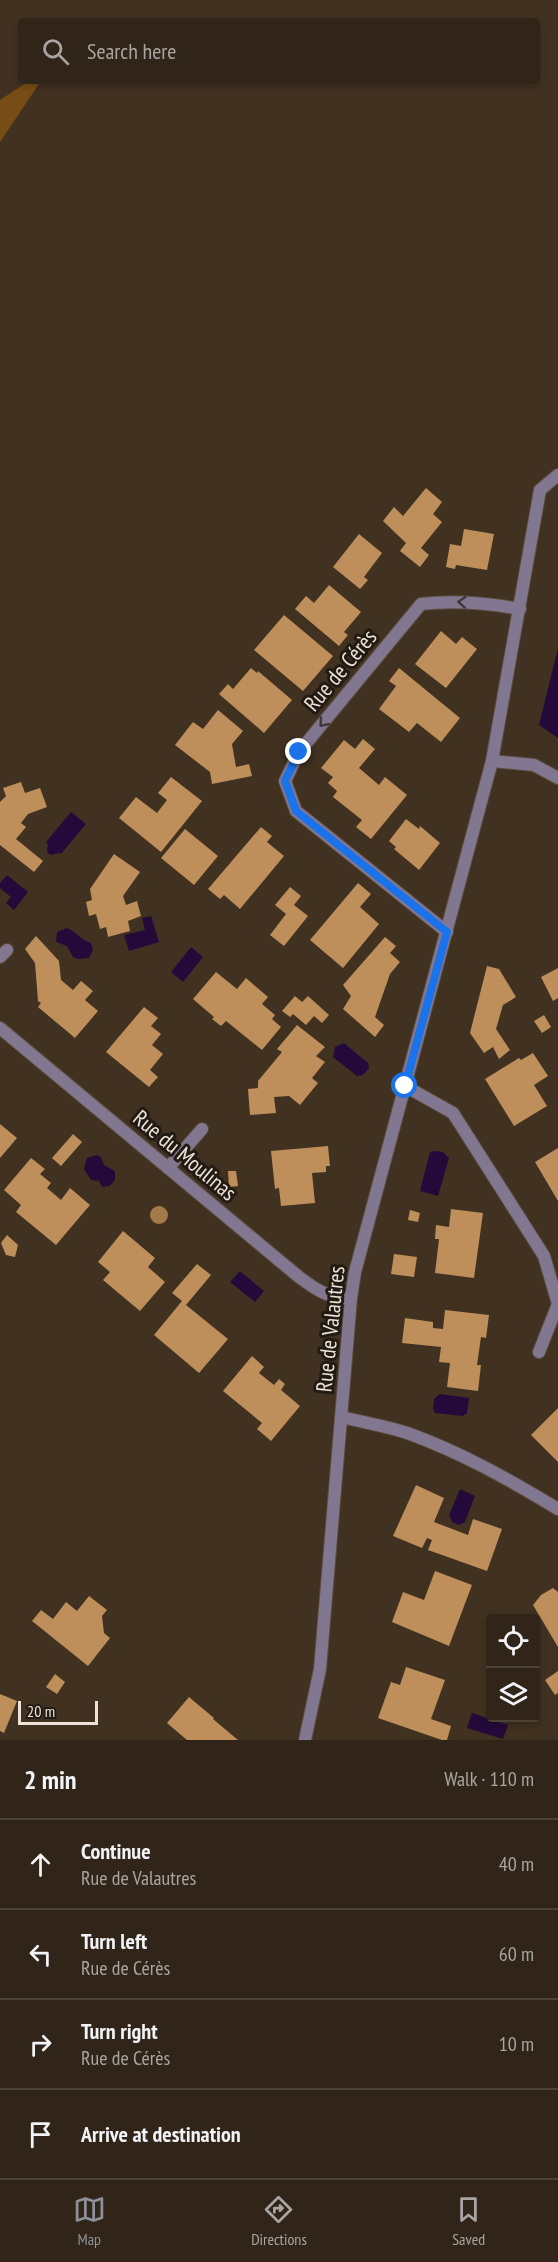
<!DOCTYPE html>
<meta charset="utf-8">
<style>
:root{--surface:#312519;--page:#3d3126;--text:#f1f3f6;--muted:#a8a5a2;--line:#4c4238;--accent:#8c9099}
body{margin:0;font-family:"PT Sans Narrow",sans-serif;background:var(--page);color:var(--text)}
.controls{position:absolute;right:18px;bottom:18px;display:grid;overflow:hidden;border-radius:6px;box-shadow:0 3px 9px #0003}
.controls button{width:54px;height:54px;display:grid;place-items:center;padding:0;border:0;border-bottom:2px solid var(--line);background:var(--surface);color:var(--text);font:30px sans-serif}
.scale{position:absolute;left:18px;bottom:15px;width:80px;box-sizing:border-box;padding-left:6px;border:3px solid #ede3d9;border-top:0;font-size:16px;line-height:21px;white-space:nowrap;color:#ede3d9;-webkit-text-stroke:4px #221b13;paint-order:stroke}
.stop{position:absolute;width:18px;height:18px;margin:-14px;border:4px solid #1a73e8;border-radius:50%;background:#fff}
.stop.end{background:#1a73e8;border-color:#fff;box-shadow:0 2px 6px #0008}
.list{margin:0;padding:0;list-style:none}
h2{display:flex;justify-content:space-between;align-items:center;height:78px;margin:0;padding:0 24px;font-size:26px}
h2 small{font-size:20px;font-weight:400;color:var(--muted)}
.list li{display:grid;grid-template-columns:39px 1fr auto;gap:18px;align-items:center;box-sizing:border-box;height:90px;padding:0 24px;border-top:2px solid var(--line)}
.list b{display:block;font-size:22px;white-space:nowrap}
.list p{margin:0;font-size:20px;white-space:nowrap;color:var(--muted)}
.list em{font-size:20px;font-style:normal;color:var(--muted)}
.icon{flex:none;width:33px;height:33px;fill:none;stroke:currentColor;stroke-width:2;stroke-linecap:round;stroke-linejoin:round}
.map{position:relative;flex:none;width:558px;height:1740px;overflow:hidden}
.search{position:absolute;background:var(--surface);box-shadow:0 3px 9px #0003;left:18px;right:18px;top:18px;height:66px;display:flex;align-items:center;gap:15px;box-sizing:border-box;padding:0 21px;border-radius:6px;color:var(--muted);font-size:22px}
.sheet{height:438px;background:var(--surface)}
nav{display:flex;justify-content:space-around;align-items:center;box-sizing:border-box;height:84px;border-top:2px solid var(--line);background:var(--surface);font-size:16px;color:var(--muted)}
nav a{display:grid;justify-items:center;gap:3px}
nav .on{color:var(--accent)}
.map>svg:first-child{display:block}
.green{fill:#784d15}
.water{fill:#240a3b}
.building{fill:#be8f5a}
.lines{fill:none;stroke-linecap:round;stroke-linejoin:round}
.service-casing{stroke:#5d4d3e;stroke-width:14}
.minor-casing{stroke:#5d4d3e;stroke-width:14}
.tertiary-casing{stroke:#5d4d3e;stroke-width:14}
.service{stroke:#827790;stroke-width:12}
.minor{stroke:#827790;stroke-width:12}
.tertiary{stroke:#827790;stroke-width:12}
.tree{fill:#a57a49}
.oneway{stroke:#3f3738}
.route{stroke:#1a73e8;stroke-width:8}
.labels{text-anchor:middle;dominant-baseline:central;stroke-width:6;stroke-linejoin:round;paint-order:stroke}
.street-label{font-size:22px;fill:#ede3d9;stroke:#221b13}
</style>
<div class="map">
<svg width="558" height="1740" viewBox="0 0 558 1740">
<rect width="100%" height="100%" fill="#413121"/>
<path class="green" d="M29 81H41L0 142V100Z"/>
<path class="water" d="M558 648V738L539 725Z
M71 812 86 824 61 854 59 853 51 855 47 852 48 844 46 842Z
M7 875 28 892 14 910 6 903 11 897 0 888V883Z
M151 916 159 942 129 951 124 935 145 930 142 918Z
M67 928C76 931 80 940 91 943L93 950 89 958 77 959 73 957 67 946 56 942 57 932Z
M191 947 203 957 183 982 171 972Z
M344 1043 368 1063 369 1068 363 1075 357 1076 333 1057 335 1047Z
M435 1151 443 1152 449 1158 438 1196 420 1191 430 1152Z
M97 1155 101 1157 104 1165 115 1171V1180L110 1186 102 1187 99 1181 91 1180 84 1169 87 1158Z
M240 1271 264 1291 255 1302 230 1282Z
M440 1394 469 1398 467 1413 463 1416 435 1413 433 1409 434 1399Z
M460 1489 475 1496 465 1522 459 1525 452 1522 449 1515Z
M472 1713 508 1725 503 1739 467 1728Z"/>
<path class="building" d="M426 488 442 502 433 514 442 522 421 548 429 555 420 567 400 551 406 543 383 521 394 507 403 516Z
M464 529 494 534 487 570 456 565 455 569 446 567 450 544 461 546Z
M359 534 382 553 364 577 368 580 360 589 333 567Z
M329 585 361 612 344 632 348 635 339 646 295 609 306 596 314 603Z
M284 615 333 656 303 691 254 650Z
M441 631 456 644 462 637 477 649 446 688 415 664Z
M251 668 257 673 258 671 292 700 264 733 219 694 228 684 233 689Z
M399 668 460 718 441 742 417 723 409 732 379 709 396 686 389 681Z
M218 710 243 731 232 744 236 767 249 764 252 776 212 784 210 772 175 745 193 722 203 729Z
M363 739 375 749 359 768 379 785 385 777 407 795 371 839 356 827 362 820 333 797 337 791 328 783 333 777 321 768 344 740 355 749Z
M171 777 202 801 161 852 119 818 136 797 157 813 167 800 158 793Z
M21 782 25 793 40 788 47 807 28 814 21 823 26 827 16 839 43 861 34 872 0 845V802L6 796 3 788Z
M406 819 419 829 420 826 440 843 419 870 394 849 396 847 389 841Z
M261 827 272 836 267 842 284 856 240 909 224 895 220 899 208 889Z
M185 829 218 856 194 885 161 858Z
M114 854 140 872 123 896 126 905 137 901 141 916 128 921 130 931 108 937 106 927 100 929 96 914 89 916 86 902 92 900 90 889Z
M358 883 371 894 360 907 379 924 343 968 310 940Z
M290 887 301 896 294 905 308 916 284 946 270 935 286 914 275 905Z
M36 936 59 961 61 980 73 990 81 981 93 991 85 1000 98 1011 75 1038 38 1007 41 1003 38 1001 35 963 25 949Z
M385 937 396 946 390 953 400 962 390 974 375 1017 384 1025 375 1037 343 1009 351 996 343 985Z
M487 966 499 969 516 997 503 1005 496 1029 510 1050 499 1059 493 1047 484 1053 470 1033Z
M558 968V998L553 1001 541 977Z
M216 972 237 989 246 978 268 997 262 1004 275 1015 272 1019 281 1027 262 1050 226 1021 221 1026 212 1019 214 1017 193 999Z
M295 996 302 1002 308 996 329 1015 322 1023 314 1016 306 1025 293 1014 290 1017 282 1011Z
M144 1007 158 1018 151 1026 161 1034 152 1045 163 1054 150 1070 158 1077 149 1087 106 1052Z
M544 1015 551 1027 542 1033 534 1021Z
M297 1025 325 1047 316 1056 325 1062 312 1078 318 1083 300 1105 289 1096 274 1097 276 1113 250 1115 248 1089 258 1088V1081L282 1052 277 1049Z
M533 1053 548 1076 534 1085 547 1106 514 1126 485 1079 519 1058 521 1060Z
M0 1124 17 1138 0 1158Z
M73 1134 82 1142 61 1166 52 1158Z
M328 1146 330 1166H326V1172L312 1173 315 1203 281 1206 279 1188 275 1189 271 1151Z
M558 1148V1201L535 1162Z
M31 1158 45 1169 40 1174 51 1183 47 1188 61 1200 70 1188 90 1205 56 1245 16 1212 21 1205 4 1190Z
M228 1171H236L238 1186 229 1187Z
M451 1209 483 1213 474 1278 435 1273 439 1239H435L436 1225 449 1227Z
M410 1210 420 1213 418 1222 408 1220Z
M123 1231 155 1258 148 1267 165 1282 140 1311 103 1280 110 1272 98 1262Z
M7 1235 18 1245 15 1257 6 1255 1 1243Z
M394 1254 417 1257 414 1277 391 1274Z
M197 1264 211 1275 186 1305 228 1339 199 1373 154 1335 182 1301 172 1293Z
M445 1310 489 1315 486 1338 481 1337 477 1365H481L478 1391 447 1387 450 1363 439 1362 441 1347 402 1343 405 1318 433 1322V1328L443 1329Z
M252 1356 264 1367 259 1373 274 1385 279 1379 285 1384 281 1390 300 1406 271 1441 257 1429 262 1423 223 1391Z
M558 1408V1462L531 1435Z
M416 1485 444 1498 434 1522 468 1535 473 1519 502 1529 487 1571 428 1550 432 1540 427 1538 422 1548 393 1536Z
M435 1571 472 1585 449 1646 392 1622 403 1592 424 1600Z
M553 1588 558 1592V1647L533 1605 541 1595Z
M89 1596 107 1610 102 1616 104 1633 110 1638 88 1666 32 1621 41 1610 53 1619 66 1602 77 1611Z
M406 1667 445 1680 431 1719 451 1726 447 1740H442L378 1718 391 1682 400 1685Z
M558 1671V1693L555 1695 545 1680Z
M55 1674 65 1682 57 1694 46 1687Z
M0 1694 17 1701 4 1733 0 1731Z
M189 1697 214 1718 213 1719 238 1740H187L167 1723Z"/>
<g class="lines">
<g class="service-casing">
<path id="service" d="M0 957 7 950
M168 1168 202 1129"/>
</g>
<g class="minor-casing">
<path id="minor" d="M492 761 534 765 558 778
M447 932 296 811 285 781 299 752 421 604C455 600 487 603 520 609
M0 1028 299 1277C315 1289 331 1300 351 1298
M405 1086 453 1113 544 1256 558 1304 539 1352
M342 1417C365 1423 388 1426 410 1434 462 1453 510 1480 558 1509"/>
</g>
<g class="tertiary-casing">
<path id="tertiary" d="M305 1740 320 1669 351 1298 355 1272 492 761 540 490 558 475"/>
</g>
<use href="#service" class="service"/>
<use href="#minor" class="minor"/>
<use href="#tertiary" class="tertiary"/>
</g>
<circle class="tree" cx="159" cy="1215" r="9"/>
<defs><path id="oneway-chevron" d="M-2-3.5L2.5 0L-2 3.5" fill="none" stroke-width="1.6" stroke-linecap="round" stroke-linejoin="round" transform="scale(1.5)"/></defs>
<g class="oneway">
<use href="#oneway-chevron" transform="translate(462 602) rotate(-176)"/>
<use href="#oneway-chevron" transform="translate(323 723) rotate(130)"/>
</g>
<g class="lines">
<path class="route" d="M299 752 285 781 296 811 447 932 405 1086"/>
</g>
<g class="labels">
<g class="street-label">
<text transform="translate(340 670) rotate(-50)">Rue de Cérès</text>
<text transform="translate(185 1155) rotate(40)">Rue du Moulinas</text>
<text transform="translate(330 1329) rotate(-84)">Rue de Valautres</text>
</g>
</g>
</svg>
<div class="controls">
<button><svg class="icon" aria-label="locate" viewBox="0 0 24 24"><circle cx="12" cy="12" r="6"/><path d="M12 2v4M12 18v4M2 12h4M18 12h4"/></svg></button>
<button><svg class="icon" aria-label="layers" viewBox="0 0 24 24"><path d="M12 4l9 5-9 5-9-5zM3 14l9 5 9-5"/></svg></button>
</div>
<div class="scale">20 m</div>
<div class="stop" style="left:405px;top:1086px"></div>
<div class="stop end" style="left:299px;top:752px"></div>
<div class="search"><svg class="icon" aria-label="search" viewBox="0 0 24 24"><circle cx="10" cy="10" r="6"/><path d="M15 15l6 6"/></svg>Search here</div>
</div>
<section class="sheet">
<h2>2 min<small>Walk · 110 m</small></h2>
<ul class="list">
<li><svg class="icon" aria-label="ahead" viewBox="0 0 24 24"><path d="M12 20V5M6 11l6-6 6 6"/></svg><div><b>Continue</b><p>Rue de Valautres</p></div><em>40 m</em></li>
<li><svg class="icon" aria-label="left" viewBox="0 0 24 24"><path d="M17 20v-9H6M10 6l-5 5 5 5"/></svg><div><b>Turn left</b><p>Rue de Cérès</p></div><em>60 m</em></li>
<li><svg class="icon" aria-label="right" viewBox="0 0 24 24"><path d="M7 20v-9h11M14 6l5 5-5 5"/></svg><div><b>Turn right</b><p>Rue de Cérès</p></div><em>10 m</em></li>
<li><svg class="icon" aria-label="arrive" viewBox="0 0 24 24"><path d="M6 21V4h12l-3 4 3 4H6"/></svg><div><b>Arrive at destination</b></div></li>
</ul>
</section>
<nav>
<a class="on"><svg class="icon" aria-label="map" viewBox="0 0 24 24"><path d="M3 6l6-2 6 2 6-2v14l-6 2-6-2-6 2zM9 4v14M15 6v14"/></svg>Map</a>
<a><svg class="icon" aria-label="directions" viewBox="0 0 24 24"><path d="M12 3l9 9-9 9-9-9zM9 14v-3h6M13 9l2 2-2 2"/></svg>Directions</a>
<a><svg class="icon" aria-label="saved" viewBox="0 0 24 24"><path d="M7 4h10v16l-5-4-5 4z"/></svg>Saved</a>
</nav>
